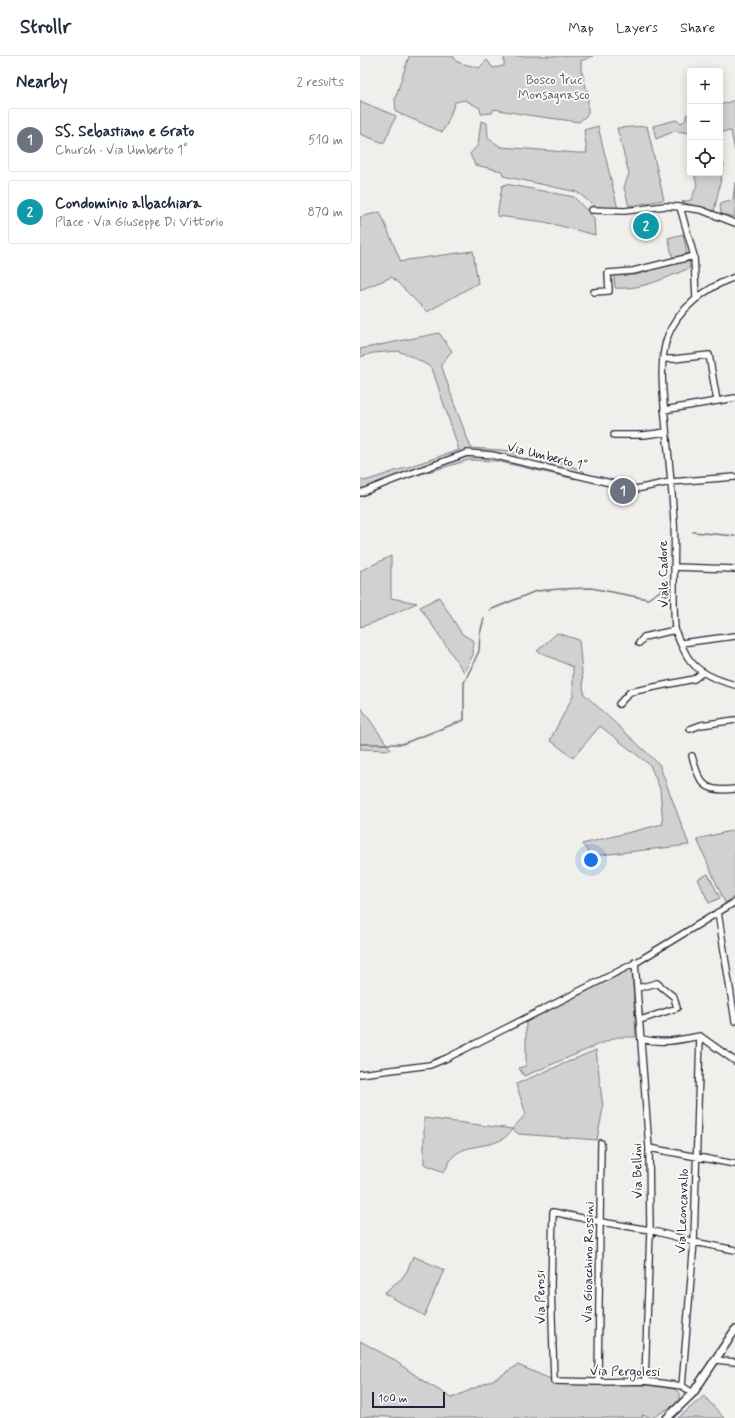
<!DOCTYPE html>
<meta charset="utf-8">
<style>
:root{--surface:#fff;--page:#f2f2f3;--text:#1f2937;--muted:#747a83;--line:#e0e1e3;--accent:#ea580c}
body{margin:0;font-family:Mynerve,sans-serif;background:var(--page);color:var(--text)}
.controls{position:absolute;right:12px;top:12px;display:grid;overflow:hidden;border-radius:4px;box-shadow:0 2px 10px #0003}
.controls button{width:36px;height:36px;display:grid;place-items:center;padding:0;border:0;border-bottom:1px solid var(--line);background:var(--surface);color:var(--text);font:20px sans-serif}
.scale{position:absolute;left:12px;bottom:10px;width:73px;box-sizing:border-box;padding-left:4px;border:2px solid #22223b;border-top:0;font-size:11px;line-height:14px;white-space:nowrap;color:#22223b;-webkit-text-stroke:3px #fdfcf7;paint-order:stroke}
.you{position:absolute;left:231px;top:804px;width:14px;height:14px;margin:-10px;border:3px solid #fff;border-radius:50%;background:#1a73e8;box-shadow:0 0 0 6px #1a73e833}
.badge{display:grid;place-items:center;width:26px;height:26px;border-radius:50%;background:var(--accent);color:#fff;font-size:13px;font-weight:700}
.pin{position:absolute;translate:-50% -50%;border:2px solid #fff;box-shadow:0 1px 4px #0006}
.list{margin:0;padding:0;list-style:none}
h2{display:flex;justify-content:space-between;align-items:center;height:52px;margin:0;padding:0 16px;font-size:17px}
h2 small{font-size:13px;font-weight:400;color:var(--muted)}
.list li{display:grid;grid-template-columns:26px 1fr auto;gap:12px;align-items:center;box-sizing:border-box;height:64px;margin:0 8px 8px;padding:0 8px;border:1px solid var(--line);border-radius:4px}
.list b{display:block;font-size:15px;white-space:nowrap}
.list p{margin:0;font-size:13px;white-space:nowrap;color:var(--muted)}
.list em{font-size:13px;font-style:normal;color:var(--muted)}
.icon{flex:none;width:22px;height:22px;fill:none;stroke:currentColor;stroke-width:2;stroke-linecap:round;stroke-linejoin:round}
.map{position:relative;flex:none;width:375px;height:1362px;overflow:hidden}
header{display:flex;align-items:center;gap:24px;box-sizing:border-box;height:56px;padding:0 20px;background:var(--surface);border-bottom:1px solid var(--line)}
header strong{font-size:19px}
nav{display:flex;gap:22px;margin-inline-start:auto;font-size:14px}
main{display:flex}
aside{flex:1;background:var(--surface)}
.map>svg:first-child{display:block}
.green{fill:#d2d1d1;stroke:#7a7a86}
.lines{fill:none;stroke-linecap:round;stroke-linejoin:round}
.stream{stroke:#737381;stroke-width:1.5}
.minor-casing{stroke:#22223b;stroke-width:8}
.tertiary-casing{stroke:#22223b;stroke-width:10}
.minor{stroke:#fdfcf7;stroke-width:5.5}
.tertiary{stroke:#fdfcf7;stroke-width:7}
.labels{text-anchor:middle;dominant-baseline:central;stroke-width:3.5;stroke-linejoin:round;paint-order:stroke}
.park-label{font-size:13px;fill:#575768;stroke:#fdfcf7}
.street-label{font-size:13px;fill:#22223b;stroke:#fdfcf7}
</style>
<header>
<strong>Strollr</strong>
<nav><a>Map</a><a>Layers</a><a>Share</a></nav>
</header>
<main>
<aside>
<h2>Nearby<small>2 results</small></h2>
<ul class="list">
<li><span class="badge" style="background:#6b7280">1</span><div><b>SS. Sebastiano e Grato</b><p>Church · Via Umberto 1°</p></div><em>510 m</em></li>
<li><span class="badge" style="background:#0f9aa8">2</span><div><b>Condominio albachiara</b><p>Place · Via Giuseppe Di Vittorio</p></div><em>870 m</em></li>
</ul>
</aside>
<div class="map">
<svg width="375" height="1362" viewBox="0 0 375 1362">
<rect width="100%" height="100%" fill="#f0efec"/>
<filter id="ink" filterUnits="userSpaceOnUse"><feTurbulence type="fractalNoise" baseFrequency=".025" numOctaves="2"/><feDisplacementMap in="SourceGraphic" scale="8" xChannelSelector="R" yChannelSelector="G"/><feConvolveMatrix kernelMatrix="1 2 1 2 8 2 1 2 1" color-interpolation-filters="sRGB"/></filter>
<g filter="url(#ink)">
<path class="green" d="M49 0H93L97 6 119 12 127 4 133 12 144 10V0H233L221 5V13L228 38V58L219 66 167 59 134 53 132 57 121 58 120 52 105 44 95 46 87 68 82 76 36 56 35 43Z
M375 44V96L371 75 360 76V49Z
M0 45 36 60 24 87 0 78Z
M330 58V77L315 75 296 83 293 70 316 64 322 67 326 63V59Z
M121 65 127 67 128 82 141 91 218 97H227L224 74 238 70 258 153 237 152 217 136 143 120 142 115 115 109 110 98 118 89Z
M287 70 304 144 269 150 264 131 269 118 257 72Z
M360 108H364L354 156 322 146 331 144 337 129 334 117H360Z
M375 126V161L361 158 360 148 373 144Z
M146 128 214 141 234 162 235 179 185 166 137 160 142 130Z
M20 156 41 206 47 204 113 195 118 227 67 256 32 221 0 234V161Z
M323 178 330 212C305 222 282 234 255 232L254 219H276L314 207 308 182Z
M79 277 92 295 81 308 95 350 111 392 154 395 157 404 181 407 183 402H193L225 416 215 423 136 405 109 404 37 425 0 439V423L5 425 99 394 72 312 55 302 38 295 13 297 0 301V293Z
M31 500V542L57 547 15 566 0 571V515Z
M79 541 102 578 114 585 113 599 104 616 60 551Z
M197 577 219 584 224 638 299 708 329 789 232 800 222 788 303 768 300 733 290 709 240 670 213 702 190 684 213 640V611L177 595Z
M0 650 31 694 0 693Z
M375 774V840L365 847 337 783Z
M348 818 360 842 349 847 338 823Z
M272 911 276 981H257L164 1020 159 1012 166 1010V964Z
M236 994 243 1052 237 1084 159 1078 152 1073C140 1096 106 1084 92 1102 89 1106 87 1111 84 1116L64 1108V1062L152 1073 166 1058 156 1028Z
M53 1200 84 1214 64 1260 24 1237 42 1222 47 1215Z
M0 1285 31 1302 65 1326 92 1342 137 1322 158 1309 202 1328 286 1329 314 1333 320 1337 318 1347 292 1362 282 1359 283 1362H47L9 1360 0 1362Z
M344 1340 364 1362H318Z"/>
<g class="lines">
<path class="stream" d="M333 476 375 480
M130 554 176 535 200 533 231 532 288 543 303 533 305 523
M0 688H42L104 664V627L119 595 120 578 124 562"/>
<g class="minor-casing">
<path id="minor" d="M320 151 334 200 336 243
M232 154 265 155 305 150 320 151 341 154 375 167
M375 221C347 231 317 253 307 282 299 308 303 335 305 361 308 396 312 431 314 466 316 501 312 537 315 572 316 581 323 592 327 600 337 617 357 624 375 629
M234 236 249 235 248 217 273 215 334 200
M303 303H314L349 299 357 345
M304 354 375 342
M254 379H284L306 376
M0 437 36 423 107 397 132 399 276 433 310 426 375 421
M314 511 375 513
M279 587 284 581 315 574
M321 587 375 580
M259 648 270 636 334 623 343 616
M330 673 341 669 375 664
M332 700C340 728 344 737 375 733
M358 856 375 965
M275 906 289 1092 290 1174 285 1325
M278 932 297 927 314 941 317 952 280 964
M282 983C301 988 320 984 340 980L375 1005
M0 1018 70 1009 87 1002 277 906 375 846
M289 1092 375 1108
M356 1304 375 1306
M238 1326 241 1087
M322 1330 334 1186 340 980
M333 1337 322 1330 285 1325 238 1326 194 1325 191 1229 193 1156 241 1166 290 1174 334 1186 375 1194"/>
</g>
<g class="tertiary-casing">
<path id="tertiary" d="M307 1362 333 1337 375 1274"/>
</g>
<use href="#minor" class="minor"/>
<use href="#tertiary" class="tertiary"/>
</g>
</g>
<g class="labels">
<g class="park-label">
<text x="194" y="24">Bosco Truc<tspan x="194" dy="15">Monsagnasco</tspan></text>
</g>
<g class="street-label">
<text transform="translate(187 401) rotate(14)">Via Umberto 1°</text>
<text transform="translate(304 518) rotate(-91)">Viale Cadore</text>
<text transform="translate(278 1115) rotate(-91)">Via Bellini</text>
<text transform="translate(323 1155) rotate(-88)">Via Leoncavallo</text>
<text transform="translate(229 1206) rotate(-89)">Via Gioacchino Rossini</text>
<text transform="translate(181 1241) rotate(-91)">Via Perosi</text>
<text transform="translate(265 1316) rotate(1)">Via Pergolesi</text>
</g>
</g>
</svg>
<div class="controls">
<button>+</button>
<button>−</button>
<button><svg class="icon" aria-label="locate" viewBox="0 0 24 24"><circle cx="12" cy="12" r="6"/><path d="M12 2v4M12 18v4M2 12h4M18 12h4"/></svg></button>
</div>
<div class="scale">100 m</div>
<div class="you"></div>
<div class="pin badge" style="left:263px;top:435px;background:#6b7280">1</div>
<div class="pin badge" style="left:286px;top:170px;background:#0f9aa8">2</div>
</div>
</main>
